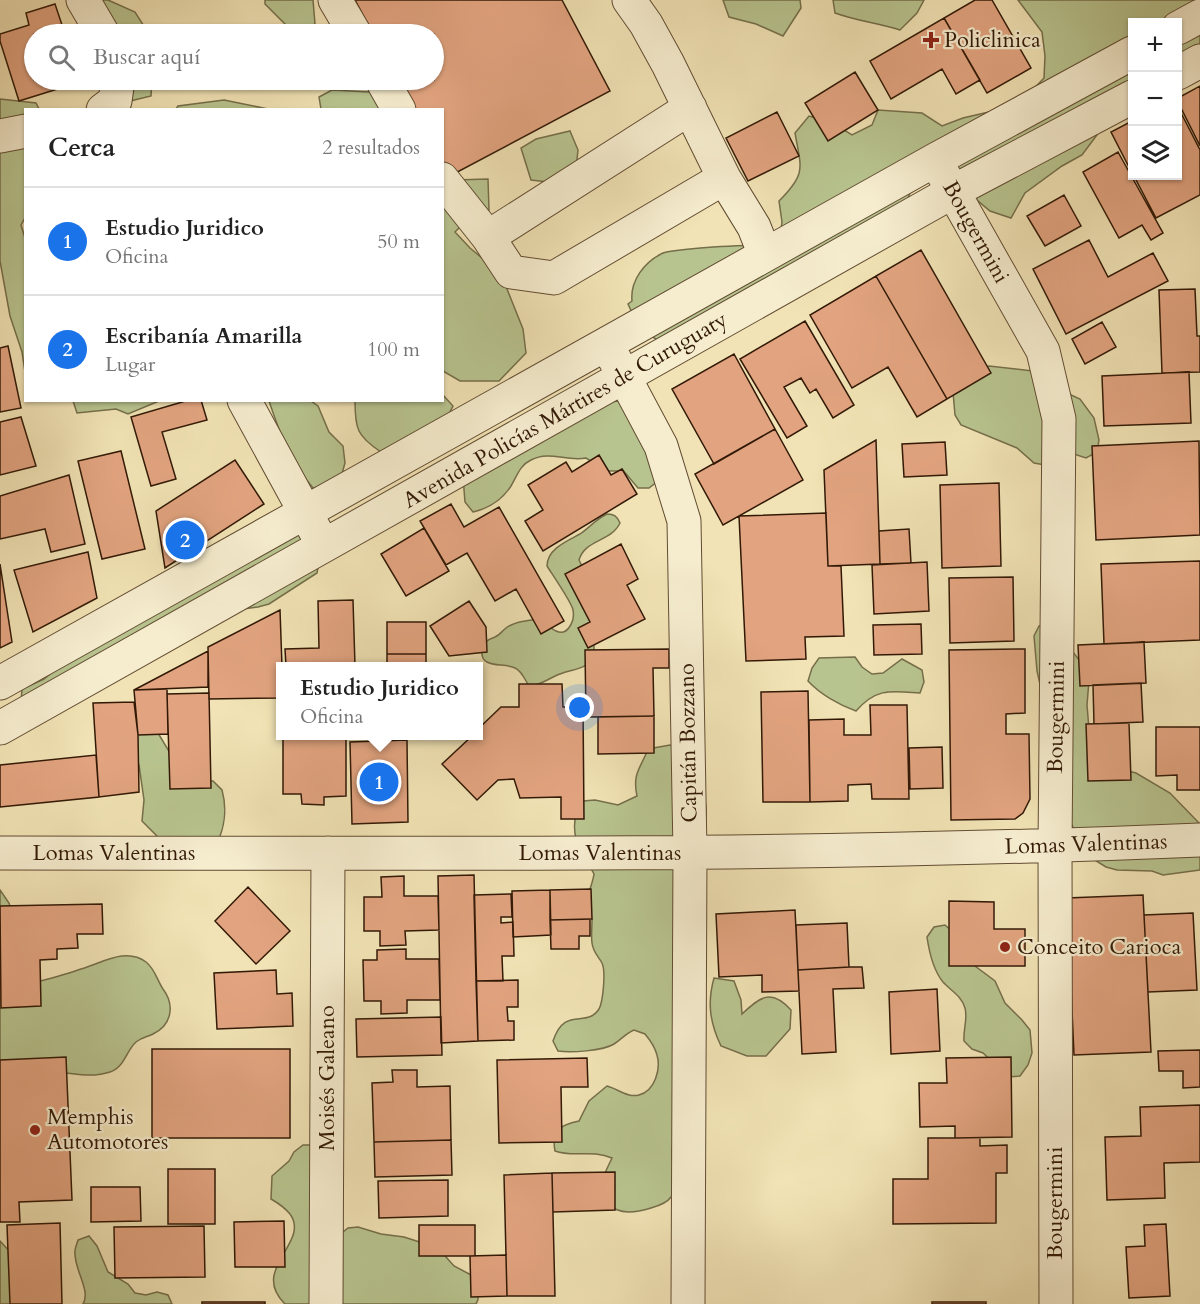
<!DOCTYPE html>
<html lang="es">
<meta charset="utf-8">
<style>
:root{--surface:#fff;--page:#f6f6f6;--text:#222;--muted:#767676;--line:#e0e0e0;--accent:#1a73e8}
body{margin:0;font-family:Cardo,serif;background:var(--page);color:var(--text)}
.controls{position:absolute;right:18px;top:18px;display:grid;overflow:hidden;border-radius:0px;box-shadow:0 2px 4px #0004}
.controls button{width:54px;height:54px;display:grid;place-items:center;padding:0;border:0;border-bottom:2px solid var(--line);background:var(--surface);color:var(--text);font:30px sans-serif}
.you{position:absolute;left:580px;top:708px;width:21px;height:21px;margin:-15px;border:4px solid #fff;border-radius:50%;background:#1a73e8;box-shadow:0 0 0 9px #1a73e833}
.badge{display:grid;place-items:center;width:39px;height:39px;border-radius:50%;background:var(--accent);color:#fff;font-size:20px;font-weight:700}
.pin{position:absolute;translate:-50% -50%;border:3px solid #fff;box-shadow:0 2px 6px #0006}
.popup{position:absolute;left:276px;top:662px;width:207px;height:78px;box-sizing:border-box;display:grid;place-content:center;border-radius:0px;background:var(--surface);filter:drop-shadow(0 2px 4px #0005);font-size:20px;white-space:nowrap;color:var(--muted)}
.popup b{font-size:22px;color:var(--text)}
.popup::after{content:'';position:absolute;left:50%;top:100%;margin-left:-12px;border:12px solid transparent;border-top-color:var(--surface)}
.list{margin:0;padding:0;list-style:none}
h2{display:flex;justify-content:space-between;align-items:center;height:78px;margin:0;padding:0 24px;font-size:26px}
h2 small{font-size:20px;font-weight:400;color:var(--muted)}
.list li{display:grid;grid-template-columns:39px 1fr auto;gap:18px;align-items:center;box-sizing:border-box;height:108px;padding:0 24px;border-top:2px solid var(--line)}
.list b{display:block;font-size:22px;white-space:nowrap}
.list p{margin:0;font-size:20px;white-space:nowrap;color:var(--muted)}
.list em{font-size:20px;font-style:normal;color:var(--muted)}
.icon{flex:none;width:33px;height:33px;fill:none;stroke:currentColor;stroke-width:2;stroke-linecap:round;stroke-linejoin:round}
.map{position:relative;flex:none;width:1200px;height:1304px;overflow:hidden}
.search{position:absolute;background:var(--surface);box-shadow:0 2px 4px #0004;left:24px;top:24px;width:420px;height:66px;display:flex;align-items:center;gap:15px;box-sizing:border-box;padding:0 21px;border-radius:33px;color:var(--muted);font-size:22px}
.panel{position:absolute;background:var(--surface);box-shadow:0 2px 4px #0004;left:24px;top:108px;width:420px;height:294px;border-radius:0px}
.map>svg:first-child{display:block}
.green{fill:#b8c48f;stroke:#756e4a;stroke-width:1.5}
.building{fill:#e2a480;stroke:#321906;stroke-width:1.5}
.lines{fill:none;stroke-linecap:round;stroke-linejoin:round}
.minor-casing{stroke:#624c32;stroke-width:35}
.minor{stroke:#f6edcf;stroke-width:33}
.poi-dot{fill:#8f2418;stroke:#f6edcf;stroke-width:2}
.labels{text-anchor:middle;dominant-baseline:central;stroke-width:4.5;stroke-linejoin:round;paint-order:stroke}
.poi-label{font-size:22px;fill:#321906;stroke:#f6edcf;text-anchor:start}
.street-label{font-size:22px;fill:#321906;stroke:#f6edcf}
</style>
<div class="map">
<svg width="1200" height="1304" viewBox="0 0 1200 1304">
<rect width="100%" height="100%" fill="#f1e3b5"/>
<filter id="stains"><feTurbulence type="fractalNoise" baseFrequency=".00333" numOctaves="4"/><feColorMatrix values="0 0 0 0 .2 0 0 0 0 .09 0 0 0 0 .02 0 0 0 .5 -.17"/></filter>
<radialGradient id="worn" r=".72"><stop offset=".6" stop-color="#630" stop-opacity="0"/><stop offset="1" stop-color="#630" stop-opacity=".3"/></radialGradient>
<path class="green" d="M88 0H108L135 12 149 34H107Z
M265 0H313L315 24 295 34 265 4Z
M723 0H800L801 8 783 36 756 24 729 17Z
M833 0H924L917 13 900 30C878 23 857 21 835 13Z
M1018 0H1200V61L1178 72V22H1132V102L1104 110 1097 135 1082 155 1062 166 1025 193 1011 218 990 211 972 196 930 181 910 193 901 216 677 348C648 337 640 333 628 304L632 301C630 281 644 262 663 253 671 250 681 250 690 249 720 245 749 246 779 244L782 222 779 201C807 173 801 168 795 133L809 116 831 122 852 135 872 125 878 110 922 113 942 126 963 118 1006 108 1028 95 1044 78 1045 56 1042 32Z
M127 80H152L151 96 130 101Z
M332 90 370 92 385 109H321L319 97Z
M0 99 36 103 39 109 26 110V216L21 225 26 241 25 372 22 352 10 316 0 261Z
M224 100 268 109H176L178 106Z
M570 131 578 150 576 168 548 182 531 180 521 148 536 139Z
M488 179 489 210 467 220 455 232 470 248 501 274 523 329 526 353 499 381H460L443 371 442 187 454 180Z
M989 366 1041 372 1069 394 1080 399 1094 418 1099 440 1097 452 1086 458 1065 451 1045 465 1034 463 1017 448 961 425 955 415 953 392 977 369Z
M443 395 453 406 442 427 381 452C357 436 355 429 355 401L442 400Z
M73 401V400L159 401 128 414 116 409 77 413Z
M269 401H311L318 406 329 432 343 446 345 463 341 477 328 486 313 488C290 461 280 434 269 401Z
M618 401 629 407 658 481 649 488H638L622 469 619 471H607L586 458C566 462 550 450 531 460 520 465 517 476 511 486 502 500 490 508 473 512L465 502 463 477 586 405Z
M607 514C614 514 617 516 620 523 611 542 585 539 579 560L584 570 594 640V659C583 670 573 669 560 674 549 678 540 686 529 686 525 680 522 671 515 668 504 662 479 670 482 649 483 642 489 639 495 637 500 635 501 632 506 628 515 621 531 620 542 619 546 623 551 629 556 631 568 637 575 620 573 610 572 603 552 574 547 566 547 549 567 541 580 534 589 528 596 519 607 514Z
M300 533 319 562 317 573 269 604 258 607 220 612 21 702 22 689 44 679 62 664Z
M1050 621 1085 668 1089 680 1087 705 1089 729 1113 767 1136 773 1170 793 1200 824V870L1163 875 1152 871 1117 870 1106 867 1085 854 1071 823 1037 671 1034 636 1039 626Z
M855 657 862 667 872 674 883 673 902 659 922 670 924 682 920 693C892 691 877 687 856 711 839 705 820 694 808 681L812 668 819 658Z
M143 726 155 728 173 758 201 781H213L222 790C227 808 225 828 216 845L158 837 142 821 144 800 139 765 134 755 135 732Z
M670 745C683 751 686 758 692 770 703 790 711 807 703 830L675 1137C674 1141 672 1146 672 1151 671 1165 681 1184 671 1197 667 1203 658 1206 651 1208 625 1216 602 1214 603 1180 604 1173 609 1165 612 1158 591 1149 574 1158 555 1151 551 1130 560 1125 579 1121L589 1101 607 1086C618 1089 628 1098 639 1095 655 1091 661 1069 657 1055 655 1047 650 1040 645 1034L634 1030C625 1034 622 1039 614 1044 603 1051 570 1053 558 1051L553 1041C565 1005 586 1029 599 1009 603 1002 606 971 602 963 598 956 593 952 592 943 591 936 592 928 592 920 591 913 588 904 588 897 589 890 593 882 594 874 591 867 584 861 581 853 573 836 571 816 583 801L595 800 618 805 637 796C632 773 641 768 648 749Z
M0 890 9 903 37 982C52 978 67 974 81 969 102 963 126 947 146 962 155 969 157 980 163 989 175 1005 172 1025 153 1034 147 1037 142 1037 136 1042 126 1051 124 1068 110 1072 89 1079 71 1072 51 1072 34 1071 17 1072 0 1072Z
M945 925 955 934 975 966 995 981 1005 1003 1022 1020 1030 1030 1032 1053 1028 1065 1020 1076 1008 1077 983 1053 972 1049 964 1041C963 1030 968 1018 965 1008 962 996 950 990 943 982 934 971 929 951 927 937L934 927Z
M714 978 734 981 741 1000 742 1014C760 997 771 988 791 1010L790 1029 766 1056H747L721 1046C710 1023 707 1003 714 978Z
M303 1145H315L338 1236 348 1228 358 1227 381 1234 404 1237 438 1248 454 1266 475 1277C477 1286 481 1297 476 1304H285C249 1269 311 1243 290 1214 285 1208 278 1203 271 1199L272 1176 289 1161 294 1152Z
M89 1236 97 1246 108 1272 128 1284 135 1293 146 1295 157 1292 168 1295 172 1304H83C91 1291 75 1271 75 1254 74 1249 77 1244 78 1240Z
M0 1241 11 1253 33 1304H0Z"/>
<path class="building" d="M355 0H562L610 91 448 177 442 167V110H412L396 80H434V34H373Z
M975 0H992L1031 68 987 93 944 18Z
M55 4 65 34H34V80H79L80 82 19 101 0 41V34L29 25 26 13Z
M944 18 980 80 956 94 942 69 891 99 870 61Z
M855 72 878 110 828 141 805 103Z
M1200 86V146L1178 102V98Z
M1178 107 1200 150V195L1156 218 1134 176H1178Z
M777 112 799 156 748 181 726 138Z
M1132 121V173L1111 132Z
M1118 152 1163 233 1151 240 1142 225 1119 238 1083 172Z
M1064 195 1081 226 1045 246 1027 216Z
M1089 240 1108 277 1153 253 1168 281 1066 334 1033 269Z
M921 250 991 373 947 399 876 276Z
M876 276 947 399 917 417 888 367 852 388 810 315Z
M1195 289 1197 336H1200V372L1162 373 1159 290Z
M805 321 854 405 833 418 816 389 810 393 801 378 784 387 807 426 787 438 740 359Z
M1102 322 1116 347 1085 364 1072 339Z
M8 346 21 408 0 412V348Z
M734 354 775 429 714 464 672 389Z
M1189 372 1191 423 1104 426 1102 376Z
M189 400H201L207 420 162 432 176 479 151 486 131 417Z
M21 417 36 466 0 475V422Z
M775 429 803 480 723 525 695 474Z
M876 440 880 564 828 566 824 470Z
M1199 441 1200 535 1096 540 1092 446Z
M945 442 947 475 904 477 902 444Z
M121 451 145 549 102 559 78 461Z
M599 455 611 475 622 469 637 494 543 551 525 521 543 510 528 485 566 462 572 472Z
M235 460 264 504 165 568 156 511Z
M69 475 85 544 51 552 45 529 0 539V496Z
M999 483 1001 566 942 568 940 485Z
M451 504 464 527 499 507 564 621 541 634 516 589 495 601 467 553 446 565 420 521Z
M826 513 828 566H841L844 636 805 637 806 659 746 661 739 516Z
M424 528 449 571 406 596 381 554Z
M909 529 911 563 880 564 879 531Z
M621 544 638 579 627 585 645 619 588 648 578 628 590 622 565 574Z
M88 552 97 598 33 632 14 570Z
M1200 561V640L1104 644 1101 564Z
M927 562 929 611 874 614 872 565Z
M0 564 12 642 0 648Z
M1013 577 1014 641 950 643 949 578Z
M353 600 355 666H286L285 649 319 648 318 601Z
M469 601 486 627 487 652 449 656 430 626Z
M280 610 282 666H280V698L209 699 208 647Z
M387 622H426V654H387Z
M921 624 922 654 874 655 873 625Z
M1144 642 1146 683 1080 686 1078 645Z
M669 649V668H653L654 716 586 717 585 650Z
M1025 649V713L1006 714V734H1029L1030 799 1023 813 1015 819 951 820 949 650Z
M208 651V687L134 690Z
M387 654H426V666H387Z
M1141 683 1143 722 1094 724 1093 685Z
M519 684H562L563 707H583L584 819H561V797L520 798 514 779 498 780 477 800 442 764 472 736H478V729L501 707H519Z
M167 689 168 734 138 735 134 690Z
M808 691 810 802H763L761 692Z
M209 693 211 788 170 789 167 694Z
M134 702 138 735 139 792 99 797 93 703Z
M870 705H907L909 799H872L871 784 848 785V801L810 802 809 720 844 719V735H871Z
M654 716V753L598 754V717Z
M1129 723 1131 780 1088 781 1086 724Z
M1156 727H1200V790H1177V775L1156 776Z
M283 736H346V796L324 797V805L302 804 301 794H283Z
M407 740 408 822 352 824 350 742Z
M942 747 943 788 910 789 909 748Z
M96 755 99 797 0 807V765Z
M474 875 478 1041 441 1043 438 876Z
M404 876V896H438L439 930 405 931 406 945 380 946V931H364V897H382L381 877Z
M248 887 290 931 256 964 215 921Z
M591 889 592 919 550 920V890Z
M550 890 551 935 513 937 512 891Z
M511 894 512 917H501V923L513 922 514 956H502L503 981H476L474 895Z
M1143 895 1151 1052 1074 1055 1067 898Z
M949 901 994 902V929H1025V966H949Z
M102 904 103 934H77L78 948 57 949V959L40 960 41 1006 1 1008 0 906Z
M795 910 799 991 762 992V975L719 977 716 914Z
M1193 913 1197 990 1148 992 1144 915Z
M590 919V936H579V949H551L550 920Z
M847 923 849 967 798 970 796 925Z
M406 949V959H439L440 1000H407V1013L381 1014V1001H364L363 960H377V950Z
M849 967H862L864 988 833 989 836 1052 802 1054 798 970Z
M276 970 277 994 292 993 293 1026 217 1029 214 973Z
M518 980V1007H507L508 1021H514V1040L478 1041 476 981Z
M937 989 940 1051 891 1054 889 992Z
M441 1017 442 1055 357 1057 356 1019Z
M152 1049H290V1138H152Z
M1200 1050V1087L1183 1088V1071H1159L1158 1051Z
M66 1057 72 1200 19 1202 20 1222H0V1060Z
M1011 1057 1012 1137 955 1138V1126L920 1127 919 1083H947L946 1058Z
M587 1058 588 1087H561L562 1142 499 1143 497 1060Z
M392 1070H417V1087L450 1086 451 1140 374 1142 372 1083 393 1082Z
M1200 1105V1162L1164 1163 1165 1198 1107 1200 1105 1137 1141 1136 1140 1107Z
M928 1138H980V1146L1007 1145V1173H996V1223L893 1224V1179H928Z
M451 1140 452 1175 375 1177 374 1142Z
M168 1169H215V1224H168Z
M615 1172V1210L553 1212 552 1173Z
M552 1173 555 1296H507L504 1175Z
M448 1180V1216L379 1218 378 1181Z
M91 1187H140L141 1221 91 1222Z
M284 1221 285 1267H235L234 1222Z
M60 1223 62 1304H10L7 1225Z
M1166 1224 1170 1296 1129 1298 1126 1247 1145 1246 1144 1225Z
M419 1225H475V1256H419Z
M204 1226 205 1277 115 1278 114 1227Z
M506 1255 507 1296 471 1297 470 1256Z
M202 1302H265V1304H202Z
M932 1302H986V1304H932Z"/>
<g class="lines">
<g class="minor-casing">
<path id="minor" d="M83 0 103 34
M335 0 355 34
M629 0 646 24 668 64 724 178 754 227 765 255
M1178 28 1200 16
M1178 73 1200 61
M382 80 399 110
M103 110 115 101 118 80
M0 136 26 131
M942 172 1043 351 1059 419 1055 846 1056 1304
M442 179 488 237 511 272 554 278 724 178
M488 237 690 108
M613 356 661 446 684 521 690 852 688 1304
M244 400 316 532
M0 683 935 160 1132 53
M0 728 954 191 1132 97
M0 853C400 853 800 857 1200 840
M326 1304 328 853"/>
</g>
<use href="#minor" class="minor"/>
</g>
<g class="poi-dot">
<path d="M928 31h6v6h6v6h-6v6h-6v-6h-6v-6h6z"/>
<circle cx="1005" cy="947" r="6"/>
<circle cx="35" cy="1130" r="6"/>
</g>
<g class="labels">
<g class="poi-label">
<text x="944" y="40">Policlinica</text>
<text x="1017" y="947">Conceito Carioca</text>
<text x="47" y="1117">Memphis<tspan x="47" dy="25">Automotores</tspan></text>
</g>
<g class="street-label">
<text transform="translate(976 232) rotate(61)">Bougermini</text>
<text transform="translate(565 410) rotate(-30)">Avenida Policías Mártires de Curuguaty</text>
<text transform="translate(1056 717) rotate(-89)">Bougermini</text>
<text transform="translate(688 743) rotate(-91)">Capitán Bozzano</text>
<text transform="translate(1086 844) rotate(-2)">Lomas Valentinas</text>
<text x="114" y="853">Lomas Valentinas</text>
<text x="600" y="853">Lomas Valentinas</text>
<text transform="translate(327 1078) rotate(-90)">Moisés Galeano</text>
<text transform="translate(1055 1203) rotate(-90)">Bougermini</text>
</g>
</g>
<rect width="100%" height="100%" filter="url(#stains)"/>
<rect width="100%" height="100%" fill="url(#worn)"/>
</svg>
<div class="controls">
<button>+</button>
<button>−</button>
<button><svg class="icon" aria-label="layers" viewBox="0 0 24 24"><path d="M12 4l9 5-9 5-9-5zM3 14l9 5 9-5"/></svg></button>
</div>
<div class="you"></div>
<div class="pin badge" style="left:379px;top:782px">1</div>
<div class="popup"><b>Estudio Juridico</b>Oficina</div>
<div class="pin badge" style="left:185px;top:540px">2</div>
<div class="search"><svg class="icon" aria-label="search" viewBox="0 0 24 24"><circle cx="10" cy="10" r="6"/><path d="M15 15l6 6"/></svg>Buscar aquí</div>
<section class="panel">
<h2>Cerca<small>2 resultados</small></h2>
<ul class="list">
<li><span class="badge">1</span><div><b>Estudio Juridico</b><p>Oficina</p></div><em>50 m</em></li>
<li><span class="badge">2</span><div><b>Escribanía Amarilla</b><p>Lugar</p></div><em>100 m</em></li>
</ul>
</section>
</div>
